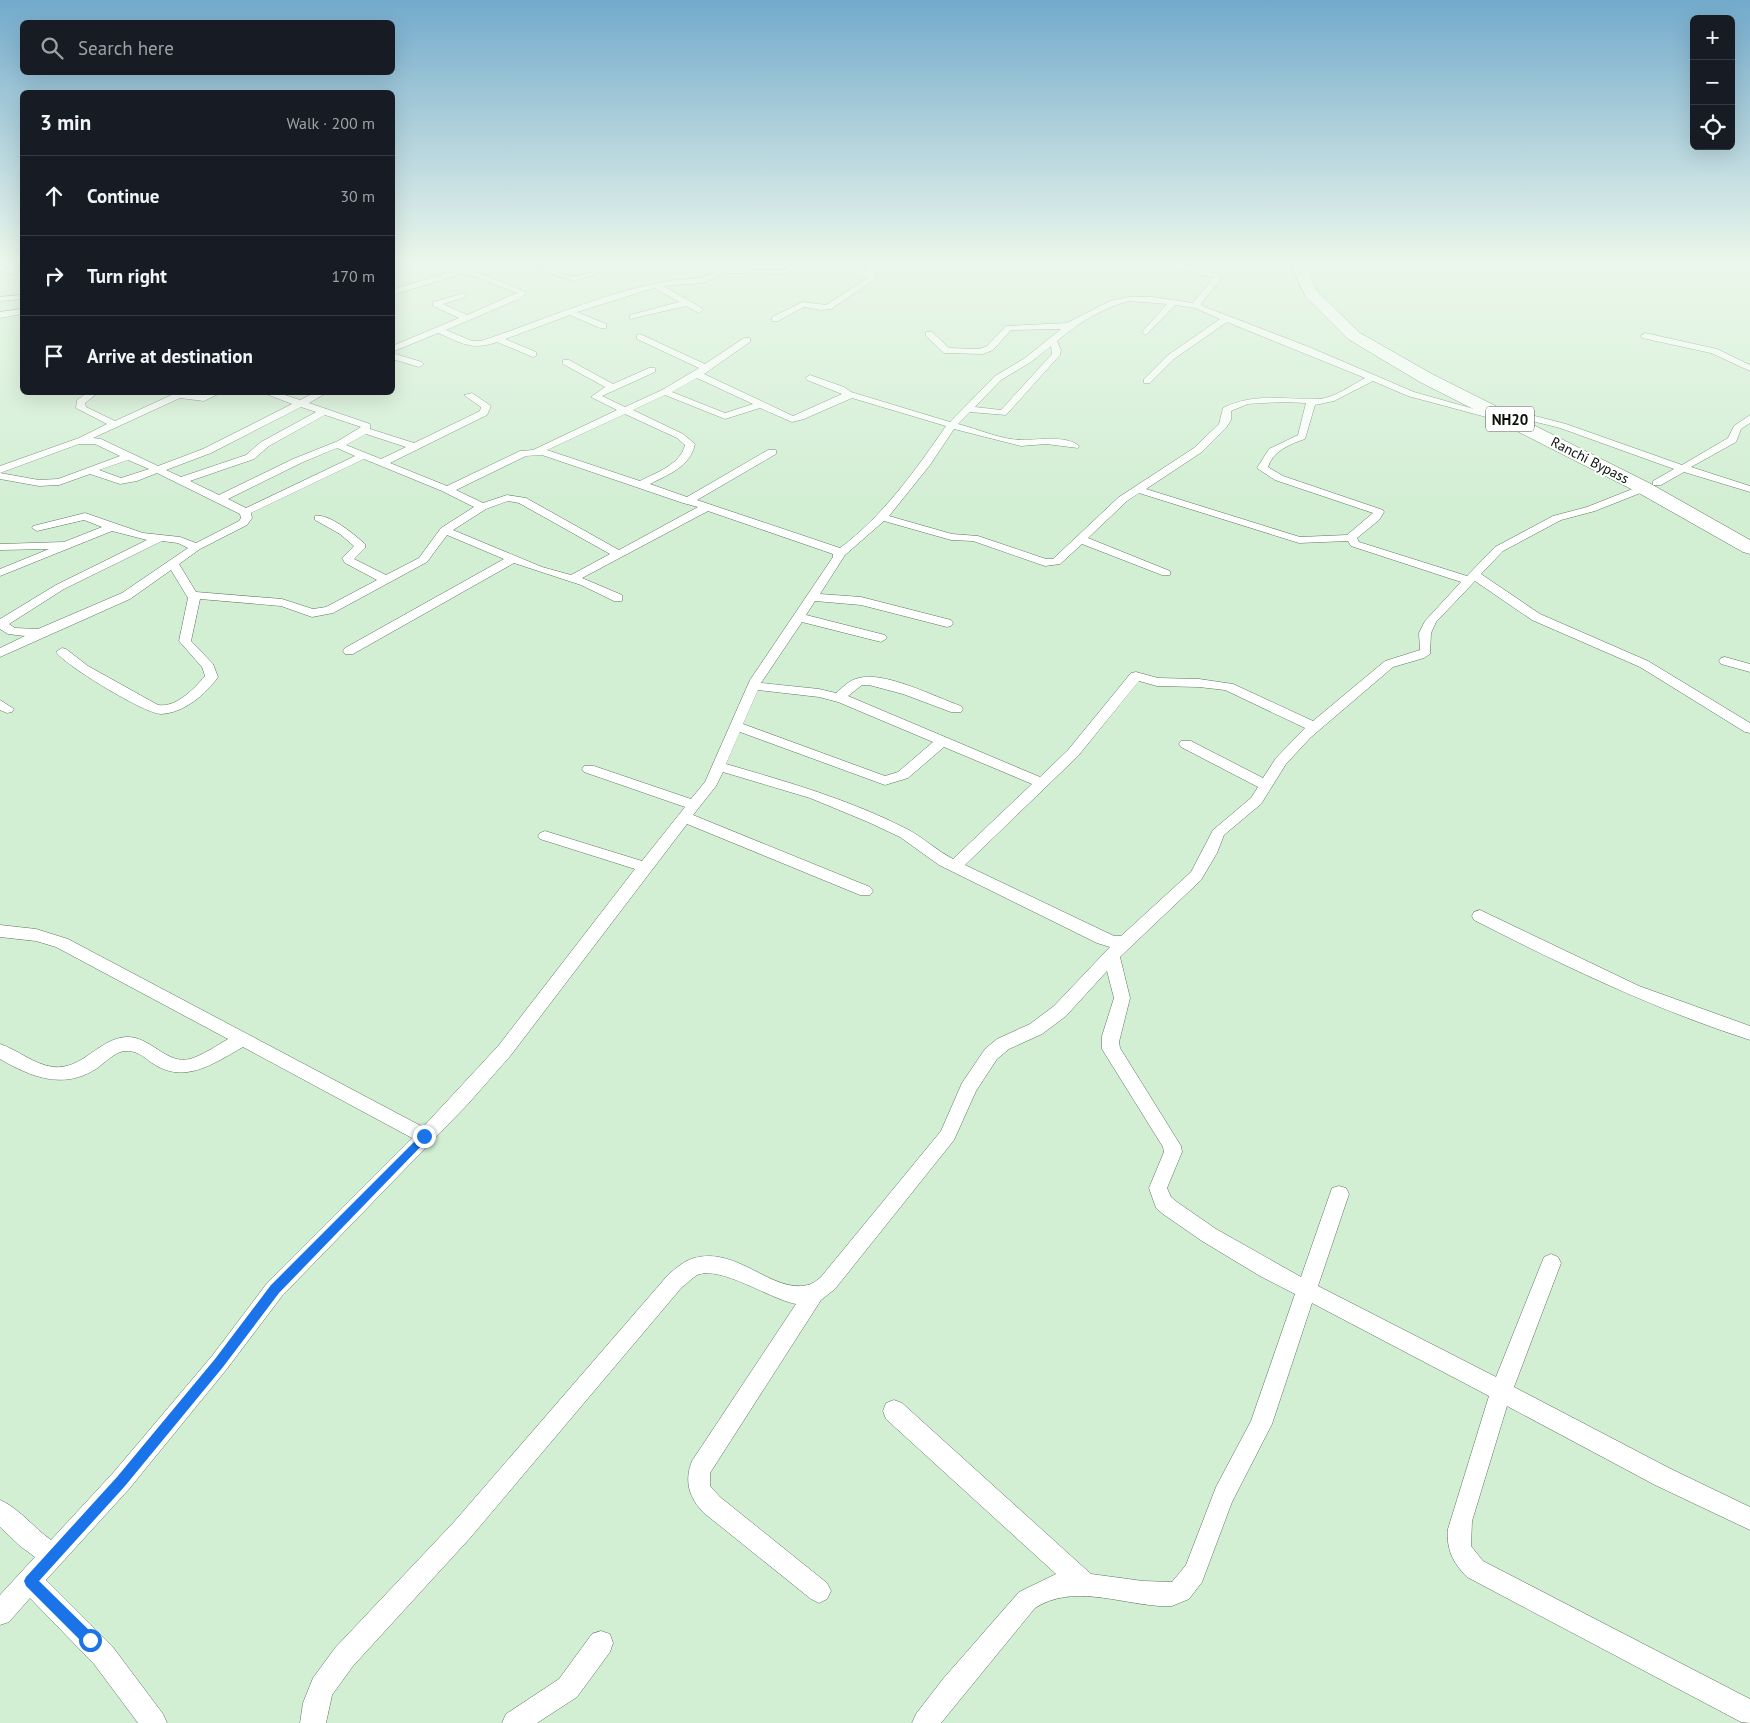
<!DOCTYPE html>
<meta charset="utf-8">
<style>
:root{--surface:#171b24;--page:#242831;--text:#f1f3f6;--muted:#9ea1a6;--line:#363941}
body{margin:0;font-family:"PT Sans",sans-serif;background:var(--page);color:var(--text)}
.controls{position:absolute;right:15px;top:15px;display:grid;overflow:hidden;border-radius:8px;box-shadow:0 5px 20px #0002}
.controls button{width:45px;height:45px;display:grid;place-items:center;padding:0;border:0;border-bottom:1px solid var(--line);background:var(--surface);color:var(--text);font:25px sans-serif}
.stop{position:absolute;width:15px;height:15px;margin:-11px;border:4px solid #1a73e8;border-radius:50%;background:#fff}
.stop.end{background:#1a73e8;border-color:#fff;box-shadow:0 1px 5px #0008}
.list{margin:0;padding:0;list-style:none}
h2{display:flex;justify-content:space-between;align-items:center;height:65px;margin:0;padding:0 20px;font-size:21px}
h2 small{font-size:16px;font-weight:400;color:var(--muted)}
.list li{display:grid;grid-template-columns:32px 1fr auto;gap:15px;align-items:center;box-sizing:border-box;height:80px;padding:0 20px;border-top:1px solid var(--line)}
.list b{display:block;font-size:19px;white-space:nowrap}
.list em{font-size:16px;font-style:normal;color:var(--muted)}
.icon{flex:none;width:28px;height:28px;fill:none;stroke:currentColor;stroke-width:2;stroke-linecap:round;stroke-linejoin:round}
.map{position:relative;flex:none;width:1750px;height:1723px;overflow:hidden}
.search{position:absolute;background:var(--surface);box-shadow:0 5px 20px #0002;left:20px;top:20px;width:375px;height:55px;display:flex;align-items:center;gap:12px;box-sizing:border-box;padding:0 18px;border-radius:8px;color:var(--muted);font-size:19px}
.panel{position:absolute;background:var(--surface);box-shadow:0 5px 20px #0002;left:20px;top:90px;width:375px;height:305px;border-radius:8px}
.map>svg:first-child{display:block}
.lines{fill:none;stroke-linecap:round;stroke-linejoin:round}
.street-casing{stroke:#5d765e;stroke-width:1}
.highway-casing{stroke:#5d765e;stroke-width:1}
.street{fill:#fff;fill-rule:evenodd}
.highway{fill:#fff;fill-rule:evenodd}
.route{fill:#1a73e8}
.labels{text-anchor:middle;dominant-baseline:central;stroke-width:4;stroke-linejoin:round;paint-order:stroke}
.far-street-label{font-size:14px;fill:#081108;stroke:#fff}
.shield{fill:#fff;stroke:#525852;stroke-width:1}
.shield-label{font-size:15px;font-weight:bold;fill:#081108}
</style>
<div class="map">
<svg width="1750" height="1723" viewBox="0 0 1750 1723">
<rect width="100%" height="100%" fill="#d2eed3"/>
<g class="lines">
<g class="street-casing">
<path id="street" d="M516 262C536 261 553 275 573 276 587 277 610 261 630 262L574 281Z
M726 262H734L729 269 781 270 799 263 803 265 782 274 725 273 703 283 663 286 702 308 703 310 699 313 686 306 630 319V315L679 302 654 288 577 312 606 324V328H600L570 315 505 339 536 352V356L533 357 497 342C471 351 462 343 438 333L392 352V346L459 318 433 306V302L465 293V297L443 304 467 315 517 293 464 273 392 295V290L461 268H467L526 292 521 298 446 330 472 341H481C542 321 600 294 663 282 687 277 710 283 726 262Z
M810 262H824L867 271 863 262H871L877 278 831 309 821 310 804 307 778 321H772V317L803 302 826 305 869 277Z
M1171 262H1179L1220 275 1221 280 1202 302 1201 305 1205 307 1309 347 1414 392 1506 418 1501 421 1408 396 1373 381 1334 401 1315 405 1305 439C1290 444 1273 451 1268 467L1283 476 1383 510 1384 512 1379 520 1357 538 1359 542 1467 576 1495 547 1553 516 1587 507 1640 486H1648V490L1595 511 1561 520 1503 551 1481 574 1540 614 1648 661 1750 723V733L1745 732 1640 667 1532 620 1475 581 1436 622 1431 633 1430 654 1424 658 1393 667 1310 738 1286 764 1261 804 1224 835 1217 853 1201 880 1120 957 1130 998 1119 1042 1120 1048 1181 1146 1182 1152 1167 1188 1171 1197 1177 1202 1216 1229 1301 1277 1332 1188 1339 1186 1346 1188 1349 1194 1318 1286 1496 1377 1544 1257 1551 1254 1558 1257 1561 1263 1514 1387 1671 1469 1750 1507V1530L1655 1485 1507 1406 1472 1521 1471 1546 1483 1561 1750 1699V1723L1741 1722 1467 1577C1453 1563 1446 1549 1448 1529L1489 1396 1312 1303 1272 1424 1232 1502 1202 1582 1189 1599 1172 1606H1159C1118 1603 1072 1584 1035 1608L941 1723H912L916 1714 943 1679 1019 1592 1056 1574 886 1419 883 1411 886 1403 894 1400 902 1403 1091 1574 1143 1581 1172 1582 1186 1565 1216 1487 1251 1421 1295 1294 1260 1276 1202 1241 1163 1214 1156 1208 1149 1188 1164 1152 1163 1147 1102 1049V1036L1114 998 1107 971 1066 1016 1042 1034 1009 1049 997 1059 976 1091 954 1140 835 1289 821 1300 710 1473V1486L720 1497 827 1583 831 1591 827 1599 819 1603 811 1599 704 1513C689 1498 684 1481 692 1461L796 1304C769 1299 721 1265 697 1275 692 1278 687 1284 682 1287L470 1538 353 1666 332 1695 326 1723H300L303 1703 313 1678 335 1648 454 1522 668 1275C676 1268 684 1261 694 1258 738 1246 772 1294 808 1285 813 1284 817 1280 821 1277L941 1131 962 1083 985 1049 997 1039 1030 1024 1054 1006 1110 947 1097 943 939 865 900 837 868 822 810 798 723 772 716 786 693 815 870 887 873 891 870 895H860L687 824 511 1055 468 1104 282 1296 226 1370 129 1489 46 1580 112 1646 163 1714 167 1723H138L94 1664 30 1598 9 1622 0 1625V1595L35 1557 20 1546 0 1527V1500C19 1508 34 1528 51 1540L113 1473 212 1356 268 1282 412 1138 243 1047C213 1064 184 1085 152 1063 144 1057 136 1050 125 1051 114 1052 105 1063 96 1069 63 1090 31 1077 0 1059V1044C18 1050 33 1064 53 1067 83 1070 98 1039 126 1037 151 1036 166 1065 190 1059 203 1055 216 1046 228 1039L56 947 36 941 0 937V925L36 929 68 939 423 1127 499 1045 635 869 540 839 538 836 540 833 545 831 642 861 685 807 584 772 582 769 584 766H594L691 799 705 782 750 680 833 557V554L708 511 582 578 622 595V601H614L581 585 514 563 353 654H345L343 651 345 648 504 559 447 535 427 562 333 613 312 617 281 606 200 599 191 641 213 664 218 677C206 694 184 713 161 714 145 714 66 666 56 652L62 648 66 649 88 666 158 705C176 708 194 689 205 676L202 667 179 641 188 598 171 570 130 599 0 657V648L25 636 8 634 0 629V619L56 585 147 540 112 531 0 576V569L49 549 0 550V544L64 542 102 527 84 520 37 531 32 528 33 526 85 513 143 533 180 537 196 543 239 521 241 518 240 514 157 473 137 481 120 484 90 474 59 485 39 486 0 479V466L79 438 107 424 76 408 77 400 88 392H99L85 403 86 407 115 421 176 393 203 395 222 392 204 401 180 398 93 438 101 439 158 466 203 449 292 404 261 392H276L300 400 316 392H328L309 403 370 424V429L414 443 480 411 481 407 464 395 472 393 491 406 487 415 390 463 447 486 520 451 533 450 617 410 591 397 605 387 563 364V360H569L613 384 649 368H655V372L602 396 625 407 662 390 699 368 637 339V335L640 334 705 364 744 338H750V342L704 374 793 416 842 394 807 380 805 378 810 375 844 387 851 392 950 422 995 376 1025 358 1061 329 1011 330 993 350 983 354 944 353 926 336V332H932L949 348 979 349 987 346 1006 326 1067 323 1110 301 1129 297H1152L1193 303 1213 278 1172 267ZM1129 301 1167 304 1142 332 1146 335 1175 305 1195 308 1220 319 1168 355 1144 379V383H1150L1174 359 1227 322 1365 378C1352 385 1334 398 1319 399 1285 400 1255 392 1223 408L1219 424 1194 448 1119 497 1053 559H1046L978 536 952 534 889 516 930 465 954 429 1021 446 1046 444 1078 448 1079 446C1067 435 1038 440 1022 440 1002 440 978 429 958 424L970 412 1006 415 1060 355 1061 350 1057 341C1078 323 1102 308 1129 301ZM1051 346 1052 354 1001 410 975 407 1001 380 1031 362ZM697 378 753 404 725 413 672 392ZM665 395 725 419 760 408 792 422 804 419 852 398 946 426C915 471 883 516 840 548L697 500 776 454V450H768L687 497 650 484C669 474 690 467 695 444L683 434 633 410ZM1282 402 1306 403 1298 435 1269 449 1257 468 1275 480 1373 513 1347 535 1300 537 1146 489 1202 452 1226 428 1231 420V411L1248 404ZM301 407 316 412 261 442 246 455 181 477 166 470 211 453ZM625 414 677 438 685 445C680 465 657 472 640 481L547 450ZM325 415 361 427 338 441 293 459 219 495 190 481 254 459 269 446ZM366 434 406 447 381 459 346 445ZM79 444H95L120 456 58 479 39 480 0 473ZM337 448 355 456 246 508 228 499 301 463ZM542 455 683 503 698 507 619 550 526 498 507 495 483 503 456 490 526 456ZM364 459 442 491 474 507 441 528 419 558 386 575 354 559 365 548V544C355 535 329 513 315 516V520L340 534 354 546 342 558 345 563 377 580 326 607 313 609 282 599 196 592 179 564 200 549 247 525 252 518 251 513ZM128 460 149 469 121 478 99 470ZM1139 493 1299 543 1348 541 1351 546 1461 582 1425 621 1419 633 1420 650 1385 661 1313 721 1233 684 1199 679 1158 678 1136 672 1131 673 1068 750 1040 777 848 696 862 685H869L903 694 951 712H961L963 709 961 706C935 697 885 671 859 678 849 680 843 687 836 693L819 689 761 683 802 622 881 642 887 638 885 635 806 615 815 601 861 605 947 627 951 626 953 623 951 620 861 597 820 594 845 555 884 521 951 540 973 541 1045 566 1060 564 1082 544 1162 575H1170V571L1088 538 1127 501ZM508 501 519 503 610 554 571 575 542 567 453 530 486 509ZM162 541 178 543 188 548 122 593 38 629 15 628 9 624 64 589ZM1139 681 1157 686 1199 687 1225 690 1305 728 1276 758 1263 778 1191 741H1181L1179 744 1181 747 1258 787 1251 798 1213 830 1191 872 1121 936H1114L965 865 1078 756ZM758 690 819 697 838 702 933 742 898 772 885 776 743 724ZM740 732 885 785 908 778 944 747 1032 784 953 859C937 851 924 838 909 830 851 800 788 782 726 764Z
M0 267 22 272V276L0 271Z
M22 295V299L0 301V297Z
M22 309V314L0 318V312Z
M1645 333 1717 349 1750 365V371L1711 353 1642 338 1641 336Z
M392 353 422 362 424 364 419 367 392 359Z
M1531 415 1566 424 1682 465 1728 438 1734 426 1750 415V423L1741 429 1736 442 1691 467 1750 486V492L1684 472 1661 485H1653V481L1674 469 1560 428 1528 420 1526 418Z
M1725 657 1750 664V672L1721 664 1719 661 1721 658Z
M0 700 14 709 12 712 7 713 0 710Z
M1480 910 1639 986 1750 1026V1040C1654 1009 1564 966 1474 920L1472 916 1474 912Z
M601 1631 610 1634 613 1643 610 1652 577 1697 537 1723H502L506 1714 559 1679 592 1634Z"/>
</g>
<g class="highway-casing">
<path id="highway" d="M1289 262H1303L1318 292 1360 333 1432 374 1651 484 1750 540V554L1743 552 1637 492 1420 382 1348 339 1306 297Z"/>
</g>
<use href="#street" class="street"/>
<use href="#highway" class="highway"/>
</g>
<linearGradient id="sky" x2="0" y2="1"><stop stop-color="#73aacc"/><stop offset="0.52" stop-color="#ebf7eb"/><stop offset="1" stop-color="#ebf7eb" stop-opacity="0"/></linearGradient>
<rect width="1750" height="503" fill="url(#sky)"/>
<path class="route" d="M424 1132 429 1136 428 1139 279 1293 223 1367 125 1486 39 1581 94 1635 96 1640 94 1645 90 1646 85 1645 26 1586 24 1581 26 1577 117 1477 215 1359 271 1285Z"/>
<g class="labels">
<g class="far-street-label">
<text transform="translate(1590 460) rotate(27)">Ranchi Bypass</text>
</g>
<rect class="shield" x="1486" y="406.5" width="48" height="25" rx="4"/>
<g class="shield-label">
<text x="1510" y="419">NH20</text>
</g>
</g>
</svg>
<div class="controls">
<button>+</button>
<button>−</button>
<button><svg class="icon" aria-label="locate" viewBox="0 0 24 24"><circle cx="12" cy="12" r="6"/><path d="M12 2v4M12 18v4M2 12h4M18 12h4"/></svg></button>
</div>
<div class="stop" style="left:90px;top:1640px"></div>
<div class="stop end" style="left:424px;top:1136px"></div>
<div class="search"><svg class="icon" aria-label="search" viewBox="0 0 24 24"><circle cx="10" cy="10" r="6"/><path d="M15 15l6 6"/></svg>Search here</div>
<section class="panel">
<h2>3 min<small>Walk · 200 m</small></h2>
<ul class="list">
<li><svg class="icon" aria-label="ahead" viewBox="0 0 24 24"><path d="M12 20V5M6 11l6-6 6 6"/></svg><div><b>Continue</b></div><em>30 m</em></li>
<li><svg class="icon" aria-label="right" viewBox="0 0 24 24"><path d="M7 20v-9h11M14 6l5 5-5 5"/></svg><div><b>Turn right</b></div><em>170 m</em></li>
<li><svg class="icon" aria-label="arrive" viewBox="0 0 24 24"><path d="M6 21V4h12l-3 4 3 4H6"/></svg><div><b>Arrive at destination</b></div></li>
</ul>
</section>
</div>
